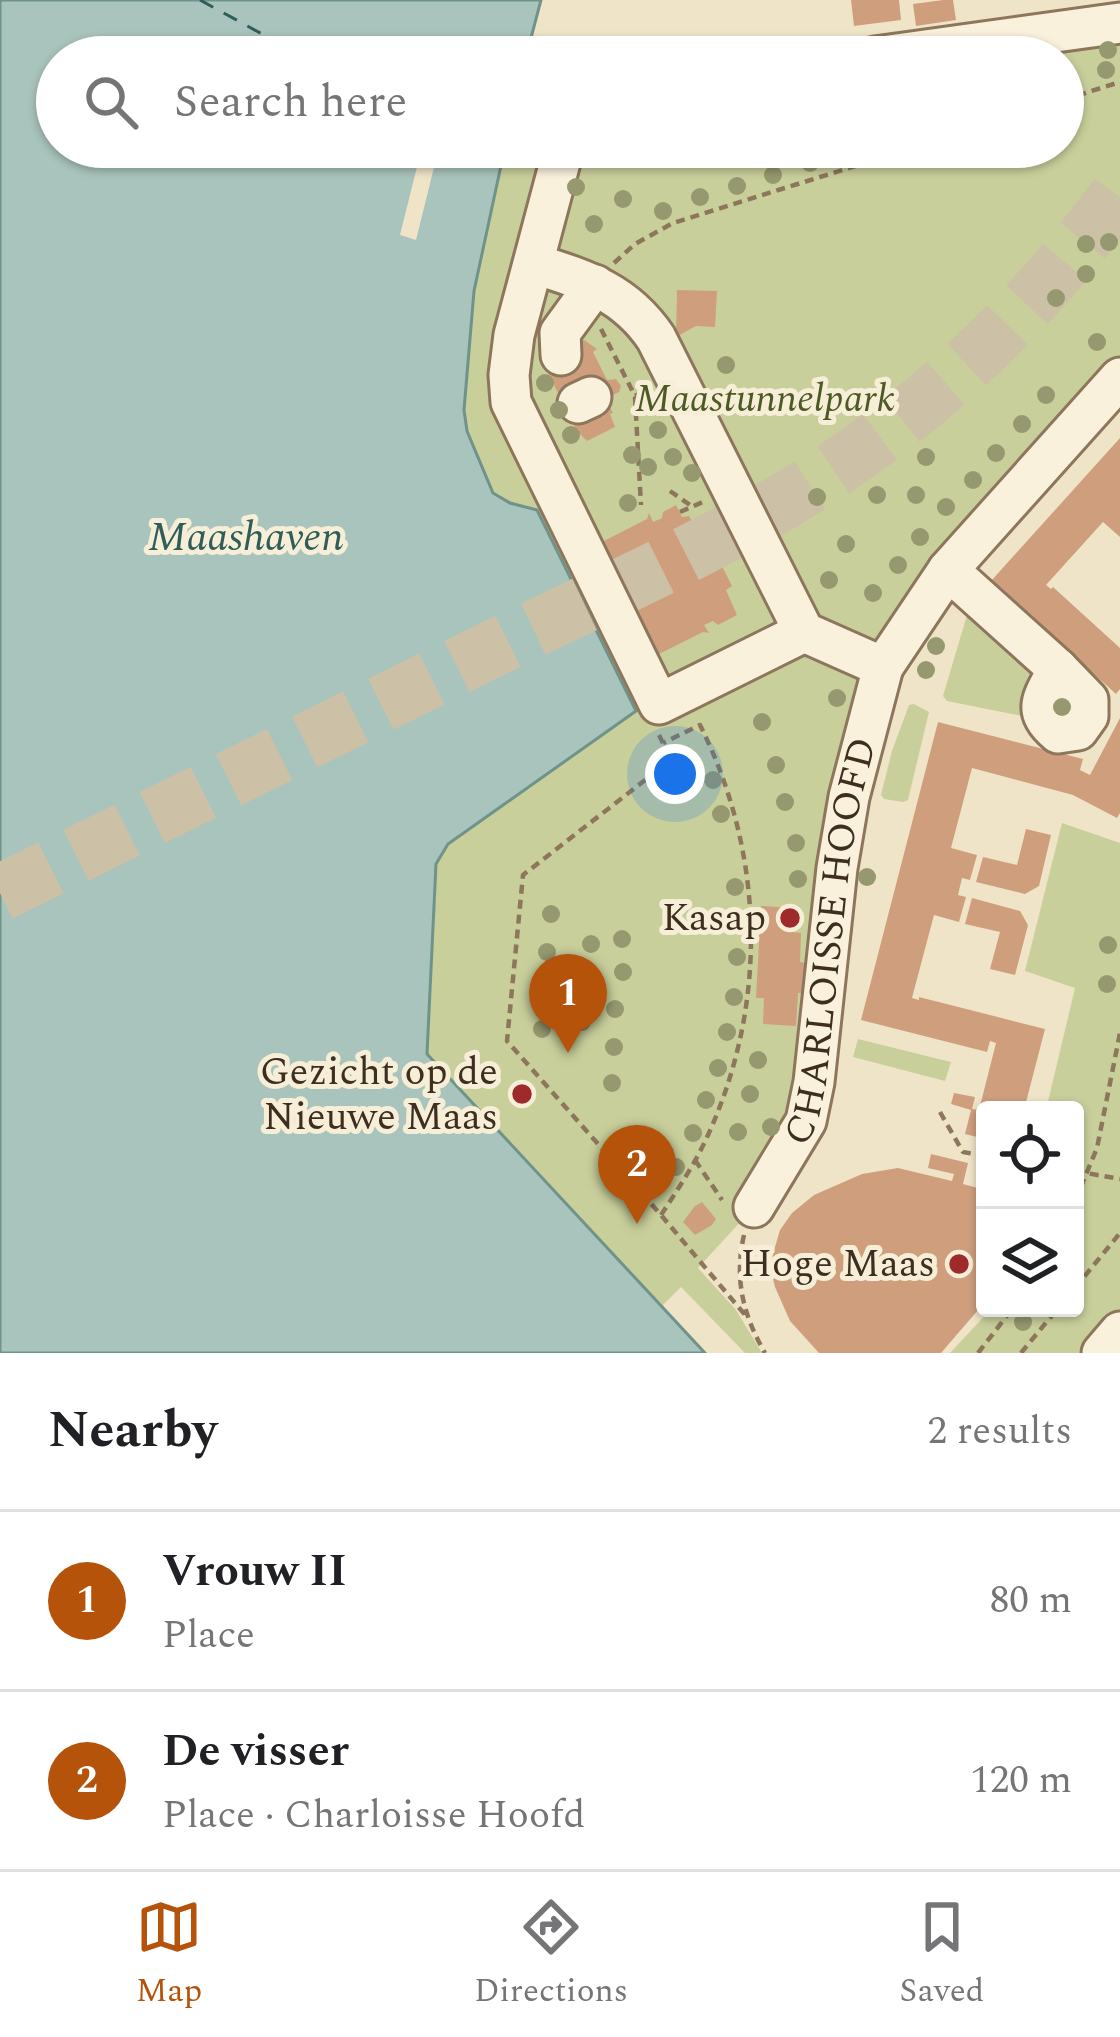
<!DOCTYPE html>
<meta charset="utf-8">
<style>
:root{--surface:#fff;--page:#f6f6f6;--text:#202124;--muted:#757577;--line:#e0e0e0;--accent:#b45309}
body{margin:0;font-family:Spectral,serif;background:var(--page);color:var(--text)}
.controls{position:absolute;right:36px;bottom:36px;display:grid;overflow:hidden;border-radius:12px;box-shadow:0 3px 9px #0004}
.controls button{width:108px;height:108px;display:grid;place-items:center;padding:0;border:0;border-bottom:3px solid var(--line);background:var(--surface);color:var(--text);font:60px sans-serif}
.you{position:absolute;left:675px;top:774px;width:42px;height:42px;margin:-30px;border:9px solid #fff;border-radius:50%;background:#1a73e8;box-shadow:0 0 0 18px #1a73e833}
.badge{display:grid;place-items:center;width:78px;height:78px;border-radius:50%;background:var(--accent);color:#fff;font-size:39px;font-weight:700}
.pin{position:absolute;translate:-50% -99px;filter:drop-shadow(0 3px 6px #0008)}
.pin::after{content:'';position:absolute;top:63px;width:42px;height:36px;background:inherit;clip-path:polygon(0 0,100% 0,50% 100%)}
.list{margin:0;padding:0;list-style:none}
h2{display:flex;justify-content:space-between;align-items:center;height:156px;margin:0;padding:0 48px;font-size:51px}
h2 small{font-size:39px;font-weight:400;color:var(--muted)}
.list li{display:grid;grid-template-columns:78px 1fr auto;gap:36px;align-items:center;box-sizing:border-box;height:180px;padding:0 48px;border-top:3px solid var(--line)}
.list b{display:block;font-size:45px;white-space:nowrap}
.list p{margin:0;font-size:39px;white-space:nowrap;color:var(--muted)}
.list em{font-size:39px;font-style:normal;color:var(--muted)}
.icon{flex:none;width:66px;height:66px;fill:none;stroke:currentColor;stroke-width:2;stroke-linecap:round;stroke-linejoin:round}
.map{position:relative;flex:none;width:1120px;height:1353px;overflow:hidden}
.search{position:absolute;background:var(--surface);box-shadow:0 3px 9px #0004;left:36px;right:36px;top:36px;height:132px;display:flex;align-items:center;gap:30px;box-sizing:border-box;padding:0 42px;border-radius:66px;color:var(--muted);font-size:45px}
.sheet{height:516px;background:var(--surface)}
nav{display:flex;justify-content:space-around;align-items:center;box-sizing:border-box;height:168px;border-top:3px solid var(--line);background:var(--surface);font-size:33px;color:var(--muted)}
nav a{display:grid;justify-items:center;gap:6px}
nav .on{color:var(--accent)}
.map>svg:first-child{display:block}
.green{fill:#c9cf9b}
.water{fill:#a9c4bc;stroke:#6f938a;stroke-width:3}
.pier{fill:#f0e4c8}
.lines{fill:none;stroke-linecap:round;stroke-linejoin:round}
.ferry{stroke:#2f5d5a;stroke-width:3;stroke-dasharray:15 12;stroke-linecap:butt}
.building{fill:#cf9f7d}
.highway-tunnel{stroke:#ccc0a6;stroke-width:57;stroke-dasharray:57 28;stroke-linecap:butt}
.minor-casing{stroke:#8d765c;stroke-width:45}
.path{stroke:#8d765c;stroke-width:4.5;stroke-dasharray:9 6;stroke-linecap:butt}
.minor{stroke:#faf1dc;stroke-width:39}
.tree{fill:#96986f}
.poi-dot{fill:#9e2a2b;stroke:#f7eed8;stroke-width:4.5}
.labels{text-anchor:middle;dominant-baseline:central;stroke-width:10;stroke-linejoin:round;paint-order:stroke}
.park-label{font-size:39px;font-style:italic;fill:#4d5a26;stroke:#f7eed8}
.poi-label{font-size:39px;fill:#3d2e20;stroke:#f7eed8;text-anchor:end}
.street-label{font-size:39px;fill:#3d2e20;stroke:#f7eed8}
.water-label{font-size:42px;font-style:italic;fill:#2f5d5a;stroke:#f7eed8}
</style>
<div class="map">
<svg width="1120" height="1353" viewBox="0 0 1120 1353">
<rect width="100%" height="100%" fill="#f0e4c8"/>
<path class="green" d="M1110 7 1120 8V378L883 667 814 1082 754 1207 698 1268 736 1310 762 1353H745L681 1287 661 1307 427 1054 436 864 448 844 636 711 510 503 493 493 467 431 464 410 474 291 505 147H1063V57H777Z
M970 605 1043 665 1027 717 947 701 943 696Z
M914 704 929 712 908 800 903 802 884 799 881 795 892 751 909 705Z
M1062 823 1120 843V1353H950L992 1308H1075V1110H1046L1075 988 1025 971Z
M858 1039 951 1062 945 1081 853 1057Z"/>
<path class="water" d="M0 0H541L526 57H57V147H505L474 291 464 410 467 431 493 493 510 503 537 510 636 711 448 844 436 864 427 1054 705 1353H0Z"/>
<path class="pier" d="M422 147H439L416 240 400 235Z"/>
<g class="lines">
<path class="ferry" d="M200 0 304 57"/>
</g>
<path class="building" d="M851 0H899L901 20 854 26Z
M943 0H953L956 20 916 26 913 4Z
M677 290 717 291 715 327 696 326 676 337Z
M584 340 597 349 593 352 607 380 616 379 621 386 619 392 606 399 613 413 610 414 615 427 587 441 577 431 545 367 579 341Z
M1120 438V537L1103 522 1046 585 1051 589 1053 587 1120 648V689L1116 694 991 581Z
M676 505 682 517 689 516 695 527 701 524 732 586 726 590 737 615 718 625 713 621 704 625 709 633 703 632 655 656 598 544 647 519 649 513 653 522 662 518 663 512Z
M1120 718V813L1117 818 1073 795 972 768 951 848 977 855 970 880 962 878 958 895 966 897 959 922 934 915 912 998 919 1000V997L1045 1029 1024 1110H985V1139L965 1134 971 1110 951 1104 954 1093 975 1097 972 1109 979 1110 996 1043 990 1041 987 1052 861 1020 938 722 1083 759 1080 770 1090 775Z
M1026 829 1051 835 1039 886 1025 894 976 882 983 857 1017 865Z
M972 898 1020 911 1028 925 1015 975 990 969 1000 932 965 924Z
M761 906 794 908 793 932 801 933 800 962 805 963 804 993H798L796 1026 763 1024 764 998H756Z
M931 1154 968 1163 963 1184 985 1190V1302L941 1353H819L790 1321 775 1287 771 1271 773 1254 780 1230 792 1213 814 1195 862 1174 898 1168 952 1181 954 1174 928 1168Z
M702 1202 716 1219 712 1225 695 1235 683 1222 695 1206Z"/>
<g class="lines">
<path class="highway-tunnel" d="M0 893C157 815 315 737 472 659 582 604 699 554 804 489 928 411 1034 310 1120 192"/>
<g class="minor-casing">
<g id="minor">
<path d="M875 57 1120 23"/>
<path d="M564 147 514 335 509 375 511 402 659 704 804 632"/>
<path d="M535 264C585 280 625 292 656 338L804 632 883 667 948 570 1120 378"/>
<path d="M561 355 560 333 595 285"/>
<path d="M578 403 591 397"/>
<path d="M948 570 1058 669"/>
<path d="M1058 669 1088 700V716L1078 730 1058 733C1030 710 1044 697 1058 669Z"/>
<path id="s1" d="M754 1207 806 1121 814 1082 837 868 849 797 883 667"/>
<path d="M1102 1353 1120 1332"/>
</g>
</g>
<path class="path" d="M1063 100 1120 82
M614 263 635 244 673 223 916 147
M601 329 635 396 648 389
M635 397 641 505
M670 491 690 505
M680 512 703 502
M659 735 671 760 523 875 507 1041 661 1215 746 1316
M940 1112 963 1152 985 1156
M695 1160 722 1200
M1075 1171 1120 1179
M1075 1201 1097 1148 1120 1033
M661 1215C678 1189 695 1164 708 1135 768 1003 765 855 700 725L663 743
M744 1235C734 1279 743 1315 765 1353
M1075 1288 1120 1233
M978 1353 1013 1308
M1021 1353 1058 1308"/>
<use href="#minor" class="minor"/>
</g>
<g class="tree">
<circle cx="1108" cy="50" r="9"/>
<circle cx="1106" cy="70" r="9"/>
<circle cx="810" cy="163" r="9"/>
<circle cx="773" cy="175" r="9"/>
<circle cx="737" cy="186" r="9"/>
<circle cx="576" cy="187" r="9"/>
<circle cx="700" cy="197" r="9"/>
<circle cx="623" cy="199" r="9"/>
<circle cx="663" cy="211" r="9"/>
<circle cx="594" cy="224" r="9"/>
<circle cx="1109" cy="242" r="9"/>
<circle cx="1086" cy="244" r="9"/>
<circle cx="1086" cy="274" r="9"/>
<circle cx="1056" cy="298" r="9"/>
<circle cx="1097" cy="342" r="9"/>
<circle cx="726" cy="365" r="9"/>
<circle cx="545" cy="383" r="9"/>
<circle cx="1046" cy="395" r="9"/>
<circle cx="559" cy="410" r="9"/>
<circle cx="1022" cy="424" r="9"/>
<circle cx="658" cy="430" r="9"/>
<circle cx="571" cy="435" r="9"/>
<circle cx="996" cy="453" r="9"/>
<circle cx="632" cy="455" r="9"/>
<circle cx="673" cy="457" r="9"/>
<circle cx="926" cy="457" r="9"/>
<circle cx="648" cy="467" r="9"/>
<circle cx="692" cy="473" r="9"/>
<circle cx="973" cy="480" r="9"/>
<circle cx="877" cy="495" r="9"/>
<circle cx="916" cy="495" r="9"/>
<circle cx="817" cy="497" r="9"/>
<circle cx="628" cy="503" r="9"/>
<circle cx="946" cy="507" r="9"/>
<circle cx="920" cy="537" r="9"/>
<circle cx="846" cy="544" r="9"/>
<circle cx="898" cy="565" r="9"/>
<circle cx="829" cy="580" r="9"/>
<circle cx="873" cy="593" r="9"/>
<circle cx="936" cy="646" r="9"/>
<circle cx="926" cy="670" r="9"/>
<circle cx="837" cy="698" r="9"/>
<circle cx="1062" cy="707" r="9"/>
<circle cx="762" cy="722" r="9"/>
<circle cx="776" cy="765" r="9"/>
<circle cx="713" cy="780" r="9"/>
<circle cx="785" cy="802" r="9"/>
<circle cx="721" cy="814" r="9"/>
<circle cx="796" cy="843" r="9"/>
<circle cx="867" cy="877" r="9"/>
<circle cx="798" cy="879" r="9"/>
<circle cx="735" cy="887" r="9"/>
<circle cx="551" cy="914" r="9"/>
<circle cx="738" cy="923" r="9"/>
<circle cx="622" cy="939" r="9"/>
<circle cx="591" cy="944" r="9"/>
<circle cx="1108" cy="945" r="9"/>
<circle cx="547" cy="952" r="9"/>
<circle cx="737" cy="957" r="9"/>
<circle cx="623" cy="972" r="9"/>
<circle cx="581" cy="979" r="9"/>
<circle cx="1107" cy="984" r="9"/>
<circle cx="546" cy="992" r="9"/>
<circle cx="734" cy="997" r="9"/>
<circle cx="615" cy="1009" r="9"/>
<circle cx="582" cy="1022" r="9"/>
<circle cx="542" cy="1029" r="9"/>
<circle cx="727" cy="1032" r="9"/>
<circle cx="614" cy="1047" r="9"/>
<circle cx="758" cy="1060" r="9"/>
<circle cx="718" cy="1068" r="9"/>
<circle cx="612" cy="1083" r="9"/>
<circle cx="750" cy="1094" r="9"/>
<circle cx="706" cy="1100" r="9"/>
<circle cx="771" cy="1127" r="9"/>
<circle cx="738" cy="1132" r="9"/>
<circle cx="693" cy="1133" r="9"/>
<circle cx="676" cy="1167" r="9"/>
<circle cx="1023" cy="1322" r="9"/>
</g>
<g class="poi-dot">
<circle cx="790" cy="918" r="12"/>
<circle cx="522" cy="1094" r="12"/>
<circle cx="959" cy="1264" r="12"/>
</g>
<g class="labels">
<g class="park-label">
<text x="765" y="399">Maastunnelpark</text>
</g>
<g class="poi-label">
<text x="766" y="918">Kasap</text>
<text x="498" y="1072">Gezicht op de<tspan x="498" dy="45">Nieuwe Maas</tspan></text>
<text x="935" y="1264">Hoge Maas</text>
</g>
<g class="street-label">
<text stroke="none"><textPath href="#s1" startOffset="282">CHARLOISSE HOOFD</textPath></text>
</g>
<g class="water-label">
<text x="246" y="537">Maashaven</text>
</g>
</g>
</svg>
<div class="controls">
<button><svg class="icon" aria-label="locate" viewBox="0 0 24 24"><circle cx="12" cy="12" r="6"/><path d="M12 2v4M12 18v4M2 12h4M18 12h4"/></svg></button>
<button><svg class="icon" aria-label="layers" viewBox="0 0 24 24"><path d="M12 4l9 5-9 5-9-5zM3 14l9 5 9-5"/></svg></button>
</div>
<div class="you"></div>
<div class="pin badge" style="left:568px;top:1053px">1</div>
<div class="pin badge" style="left:637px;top:1224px">2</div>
<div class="search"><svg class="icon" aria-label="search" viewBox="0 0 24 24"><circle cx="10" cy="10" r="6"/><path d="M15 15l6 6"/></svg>Search here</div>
</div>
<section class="sheet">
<h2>Nearby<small>2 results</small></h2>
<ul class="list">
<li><span class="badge">1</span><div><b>Vrouw II</b><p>Place</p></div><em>80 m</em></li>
<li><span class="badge">2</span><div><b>De visser</b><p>Place · Charloisse Hoofd</p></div><em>120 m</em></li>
</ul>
</section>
<nav>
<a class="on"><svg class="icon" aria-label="map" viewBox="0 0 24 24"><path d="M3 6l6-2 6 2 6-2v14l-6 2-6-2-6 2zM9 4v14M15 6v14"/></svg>Map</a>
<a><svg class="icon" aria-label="directions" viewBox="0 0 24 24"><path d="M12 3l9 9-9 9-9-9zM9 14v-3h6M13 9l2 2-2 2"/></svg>Directions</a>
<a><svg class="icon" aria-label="saved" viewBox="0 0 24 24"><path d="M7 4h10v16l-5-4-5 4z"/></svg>Saved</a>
</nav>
